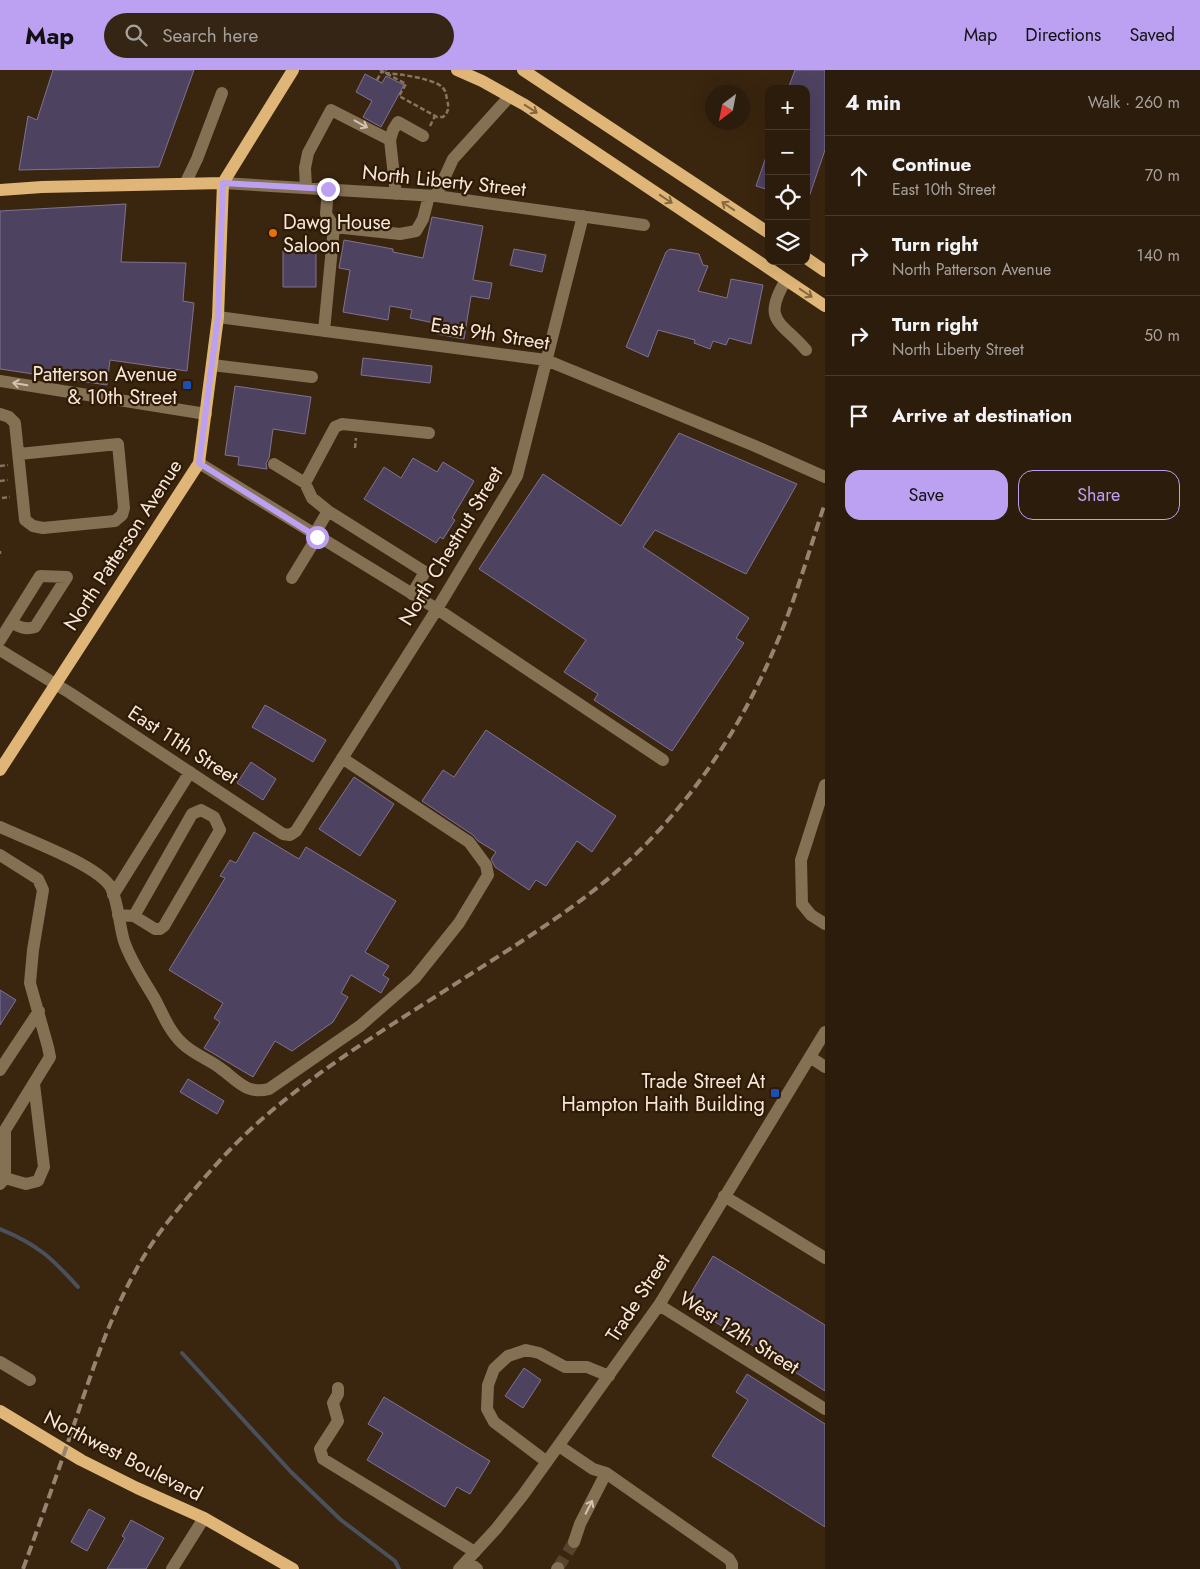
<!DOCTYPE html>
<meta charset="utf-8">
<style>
:root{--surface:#2c1c0b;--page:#342514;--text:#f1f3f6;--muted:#a6a19d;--line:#483a2c;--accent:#bca0f2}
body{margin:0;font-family:Jost,sans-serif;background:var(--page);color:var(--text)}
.controls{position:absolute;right:15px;top:15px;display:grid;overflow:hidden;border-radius:10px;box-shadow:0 5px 20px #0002}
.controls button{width:45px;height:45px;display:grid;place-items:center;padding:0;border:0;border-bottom:1px solid var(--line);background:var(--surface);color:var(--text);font:25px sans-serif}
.compass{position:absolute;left:705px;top:15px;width:45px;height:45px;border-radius:50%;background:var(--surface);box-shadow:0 5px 20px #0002;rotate:212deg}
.stop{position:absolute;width:15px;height:15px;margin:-11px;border:4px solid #bca0f2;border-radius:50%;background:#fff}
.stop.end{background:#bca0f2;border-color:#fff;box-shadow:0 1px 5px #0008}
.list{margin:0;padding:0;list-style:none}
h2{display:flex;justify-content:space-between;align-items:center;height:65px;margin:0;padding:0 20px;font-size:21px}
h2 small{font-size:16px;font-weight:400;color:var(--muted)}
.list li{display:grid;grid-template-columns:32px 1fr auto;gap:15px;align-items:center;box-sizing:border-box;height:80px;padding:0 20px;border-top:1px solid var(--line)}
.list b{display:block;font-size:19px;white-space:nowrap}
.list p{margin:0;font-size:16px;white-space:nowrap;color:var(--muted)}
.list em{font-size:16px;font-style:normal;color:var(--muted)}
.actions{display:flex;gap:10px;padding:15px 20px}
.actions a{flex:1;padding:11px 0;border:1px solid var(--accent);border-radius:15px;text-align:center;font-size:18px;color:var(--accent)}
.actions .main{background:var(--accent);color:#111}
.icon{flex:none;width:28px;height:28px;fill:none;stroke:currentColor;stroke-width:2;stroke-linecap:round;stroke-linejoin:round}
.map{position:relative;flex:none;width:825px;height:1499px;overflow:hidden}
header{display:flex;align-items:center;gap:30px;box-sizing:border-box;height:70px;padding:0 25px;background:var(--accent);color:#111}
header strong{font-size:24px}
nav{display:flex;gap:28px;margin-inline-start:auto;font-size:18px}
.search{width:350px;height:45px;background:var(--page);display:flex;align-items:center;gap:12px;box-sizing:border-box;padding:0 18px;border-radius:28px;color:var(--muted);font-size:19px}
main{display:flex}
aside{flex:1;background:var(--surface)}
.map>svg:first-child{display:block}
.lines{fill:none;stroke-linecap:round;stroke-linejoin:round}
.stream{stroke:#4a515c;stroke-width:4}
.building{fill:#4d4260;stroke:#7e7391}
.minor-tunnel{stroke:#56422d;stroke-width:12;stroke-dasharray:12 6;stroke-linecap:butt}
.path{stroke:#877462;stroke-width:2.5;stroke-dasharray:5 2.5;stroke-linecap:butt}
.minor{stroke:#847052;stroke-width:12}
.major{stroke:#dfb677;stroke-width:12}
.rail{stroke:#968472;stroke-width:4;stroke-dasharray:10 5;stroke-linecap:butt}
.oneway{stroke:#87683e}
.oneway2{stroke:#d4c3b1}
.route{stroke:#bca0f2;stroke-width:6}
.food-dot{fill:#e8710a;stroke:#2f1b05;stroke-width:2}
.transit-dot{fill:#1a4fb4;stroke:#2f1b05;stroke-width:2}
.labels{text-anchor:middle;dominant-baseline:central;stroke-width:4.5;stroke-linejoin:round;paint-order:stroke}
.street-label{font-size:20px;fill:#f6e7da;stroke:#2f1b05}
.poi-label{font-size:20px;fill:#f6e7da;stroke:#2f1b05;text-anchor:end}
</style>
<header>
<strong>Map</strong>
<div class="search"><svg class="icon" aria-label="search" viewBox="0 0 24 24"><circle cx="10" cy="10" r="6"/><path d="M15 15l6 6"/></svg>Search here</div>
<nav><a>Map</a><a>Directions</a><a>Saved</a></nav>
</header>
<main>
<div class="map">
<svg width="825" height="1499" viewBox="0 0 825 1499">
<rect width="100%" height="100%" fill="#3a250f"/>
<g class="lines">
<path class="stream" d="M0 1159C37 1174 52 1188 78 1217
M182 1283 291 1402 341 1450 395 1491 399 1499"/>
</g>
<path class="building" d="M53 0H194L159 97 19 100 28 46 37 50Z
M795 0H825V80L808 130H806V19H788Z
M365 4 382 13 386 6 404 15 381 57 363 47 372 31 356 22Z
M767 84H769V120L756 116Z
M126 134 121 192 186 193 183 231 194 233 187 301 110 290 107 315 0 299V141Z
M432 147 483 156 473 210 492 213 489 229 471 226 464 269 437 264 439 254 410 248 412 240 390 236 388 250 343 242 350 200 339 198 344 170 393 179V182L423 188Z
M514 179 546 185 542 202 510 195Z
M670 179 699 184 703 195 708 196 698 221 727 228 731 209 763 215 751 274 729 268 726 275 713 271 710 279 694 273 695 270 658 260 648 287 626 277 666 182Z
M283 180H316V217H283Z
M363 288 432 296 430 313 361 305Z
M235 316 311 327 305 364 273 359 269 388 266 393 267 399 238 395 239 387 225 385Z
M679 363 797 414 746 504 655 460 643 477 749 548 736 568 744 573 672 681 594 630 598 624 564 602 586 570 479 499 543 404 621 456Z
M413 388 437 402 443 392 474 411 452 448 455 450 443 469 440 467 436 473 364 429 384 397 401 408Z
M265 635 326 670 313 692 252 657Z
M486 660 616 746 592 782 577 771 546 816 536 810 529 820 495 797 491 789 496 782 478 771 473 765 422 731 443 700 454 707Z
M251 692 276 709 263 730 237 713Z
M354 707 394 734 360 786 319 759Z
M254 762 299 789 306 777 396 831 365 882 389 896 383 905 389 909 381 923 351 905 341 923 348 927 333 952 292 981 275 971 253 1007 204 978 220 952 214 948 223 933 169 900 225 808 220 806 230 790 236 793Z
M0 920 16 930 0 955Z
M188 1009 224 1031 217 1044 180 1022Z
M713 1186 825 1255V1321L685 1233Z
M524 1298 541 1310 523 1338 505 1326Z
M747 1304 825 1354V1457L712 1386 748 1330 736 1322Z
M384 1327 490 1391 470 1424 457 1417 445 1437 367 1390 383 1363 368 1354Z
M89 1439 105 1448 87 1481 71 1472Z
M131 1450 164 1468 146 1499H107L125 1468 122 1466Z"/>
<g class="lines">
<path class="minor-tunnel" d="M558 1498 574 1472"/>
<path class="path" d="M380 0 406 14 399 26 437 47H443C449 42 449 37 447 29 446 25 446 21 443 18 434 8 398 4 385 3L386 0
M377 10 382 1
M430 56 435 46
M355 378 356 368
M0 396 8 395
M0 411 8 410
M2 428 10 427
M0 481V484"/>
<path class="minor" d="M223 113 436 126 644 155
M185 114 197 89 222 23
M306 118 305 98 308 83 331 40 390 70
M328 119 326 144 334 157 400 164 416 161 423 149 429 126
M396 124 390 70 393 60 398 52 423 66
M436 126 453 89 510 26
M786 210C761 251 781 251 806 280
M218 247 546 290 755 376 825 407
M324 261 334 157
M212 295 312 307
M0 311 206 344
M0 344 9 347 15 353 25 450 33 456 43 458 115 451 122 445 124 438 118 374 19 384
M199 393 437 539 663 690
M274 394 305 413
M314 465 328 441
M292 508 317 467
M412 524 425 502 328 441 312 428 305 413 335 357 342 354 429 363
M0 570 40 506 67 507 35 557C25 560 19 557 11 552
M0 580 70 623 283 764 290 765 296 761 437 539 517 406 583 146
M825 715 801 790 802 834 811 845 825 854
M0 757C26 769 95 794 110 816 118 829 119 855 124 871 131 892 145 912 156 931 163 945 170 962 182 973 193 984 208 989 220 998 237 1010 246 1025 269 1019L360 956 415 908 459 853 488 805 486 795 469 772 342 688
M0 785 38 809 43 820 33 880 30 913 48 977 50 987 5 1060V1108L0 1114
M113 825 190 702
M118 845 134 846 155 859H160L164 856 220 760 214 747 201 740 192 744 134 846
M810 987 825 997
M0 1000 39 941
M5 1108 26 1114 38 1111 44 1097 34 1014
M724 1126 825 1188
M659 1235 825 1339
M0 1292 30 1310
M338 1318V1324L333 1333 338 1351 320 1379 323 1389 475 1482
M559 1376 593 1399 606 1403 729 1489 732 1494V1499
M547 1392 494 1352 487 1339 488 1315 494 1299 508 1286 526 1280 539 1283 565 1297H587L609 1306
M574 1472 580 1454 606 1403
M467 1491 477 1499
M172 1499 204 1448
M459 1499 496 1459 523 1425 659 1235 825 962
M557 1499 558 1498"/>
<path class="major" d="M457 0 482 11 525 35 825 236
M523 0 769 163
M0 120 42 117 223 113
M806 188 825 201
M0 700 199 393 218 247 223 113 293 0
M0 1341 81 1390 137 1418 204 1448 293 1499"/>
<path class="rail" d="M23 1499C38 1458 53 1416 67 1375 94 1297 117 1215 170 1149 200 1112 232 1074 269 1043 329 992 398 951 463 909 525 869 590 830 642 778 697 723 741 656 772 584 794 535 808 484 825 433"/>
</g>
<defs><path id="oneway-shaft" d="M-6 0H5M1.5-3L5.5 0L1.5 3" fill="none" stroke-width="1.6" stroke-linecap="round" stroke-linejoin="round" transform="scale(1.25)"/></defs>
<g class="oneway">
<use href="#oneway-shaft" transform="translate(531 39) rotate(33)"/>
<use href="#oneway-shaft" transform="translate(666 129) rotate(34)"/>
<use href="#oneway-shaft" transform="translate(728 136) rotate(-146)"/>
<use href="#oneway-shaft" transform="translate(806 223) rotate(34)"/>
</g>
<g class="oneway2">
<use href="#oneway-shaft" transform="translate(361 54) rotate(29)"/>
<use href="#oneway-shaft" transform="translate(20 314) rotate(-171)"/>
<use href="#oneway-shaft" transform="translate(589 1437) rotate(-63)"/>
</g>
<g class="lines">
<path class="route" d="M317 467 199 393 218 247 223 113 328 119"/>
</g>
<circle class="food-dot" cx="273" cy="163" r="5"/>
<g class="transit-dot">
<rect x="182" y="310" width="10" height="10" rx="2.5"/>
<rect x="770" y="1018" width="10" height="10" rx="2.5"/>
</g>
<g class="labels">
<g class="street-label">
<text transform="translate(444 111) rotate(6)">North Liberty Street</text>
<text transform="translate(490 264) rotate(9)">East 9th Street</text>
<text transform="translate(123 475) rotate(-57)">North Patterson Avenue</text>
<text transform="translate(451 476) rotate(-59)">North Chestnut Street</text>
<text transform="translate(183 675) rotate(33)">East 11th Street</text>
<text transform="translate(638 1228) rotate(-57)">Trade Street</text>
<text transform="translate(739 1263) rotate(32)">West 12th Street</text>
<text transform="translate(123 1386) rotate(27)">Northwest Boulevard</text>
</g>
<g class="poi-label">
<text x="283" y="152" text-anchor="start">Dawg House<tspan x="283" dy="23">Saloon</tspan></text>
<text x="177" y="304">Patterson Avenue<tspan x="177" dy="23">&amp; 10th Street</tspan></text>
<text x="765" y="1011">Trade Street At<tspan x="765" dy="23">Hampton Haith Building</tspan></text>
</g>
</g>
</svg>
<div class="controls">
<button>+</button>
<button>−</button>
<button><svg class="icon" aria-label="locate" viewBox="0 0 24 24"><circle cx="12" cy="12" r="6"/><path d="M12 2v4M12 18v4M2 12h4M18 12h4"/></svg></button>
<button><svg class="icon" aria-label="layers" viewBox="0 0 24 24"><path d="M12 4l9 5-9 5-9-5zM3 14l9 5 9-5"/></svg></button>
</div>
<svg class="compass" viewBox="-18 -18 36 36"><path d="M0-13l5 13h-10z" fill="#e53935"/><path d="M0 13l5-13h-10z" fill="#a6a19d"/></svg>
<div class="stop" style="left:317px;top:467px"></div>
<div class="stop end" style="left:328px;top:119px"></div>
</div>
<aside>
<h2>4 min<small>Walk · 260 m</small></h2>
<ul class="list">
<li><svg class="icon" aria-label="ahead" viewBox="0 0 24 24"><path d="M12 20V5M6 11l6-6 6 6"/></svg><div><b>Continue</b><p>East 10th Street</p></div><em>70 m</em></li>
<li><svg class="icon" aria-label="right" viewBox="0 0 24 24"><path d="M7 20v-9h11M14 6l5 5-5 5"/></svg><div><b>Turn right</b><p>North Patterson Avenue</p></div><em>140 m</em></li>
<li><svg class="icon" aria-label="right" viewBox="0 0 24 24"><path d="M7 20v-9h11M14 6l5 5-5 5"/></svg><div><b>Turn right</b><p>North Liberty Street</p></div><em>50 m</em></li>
<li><svg class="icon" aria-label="arrive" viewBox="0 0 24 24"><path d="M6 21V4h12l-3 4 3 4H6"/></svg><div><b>Arrive at destination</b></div></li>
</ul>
<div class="actions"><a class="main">Save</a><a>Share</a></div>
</aside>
</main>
